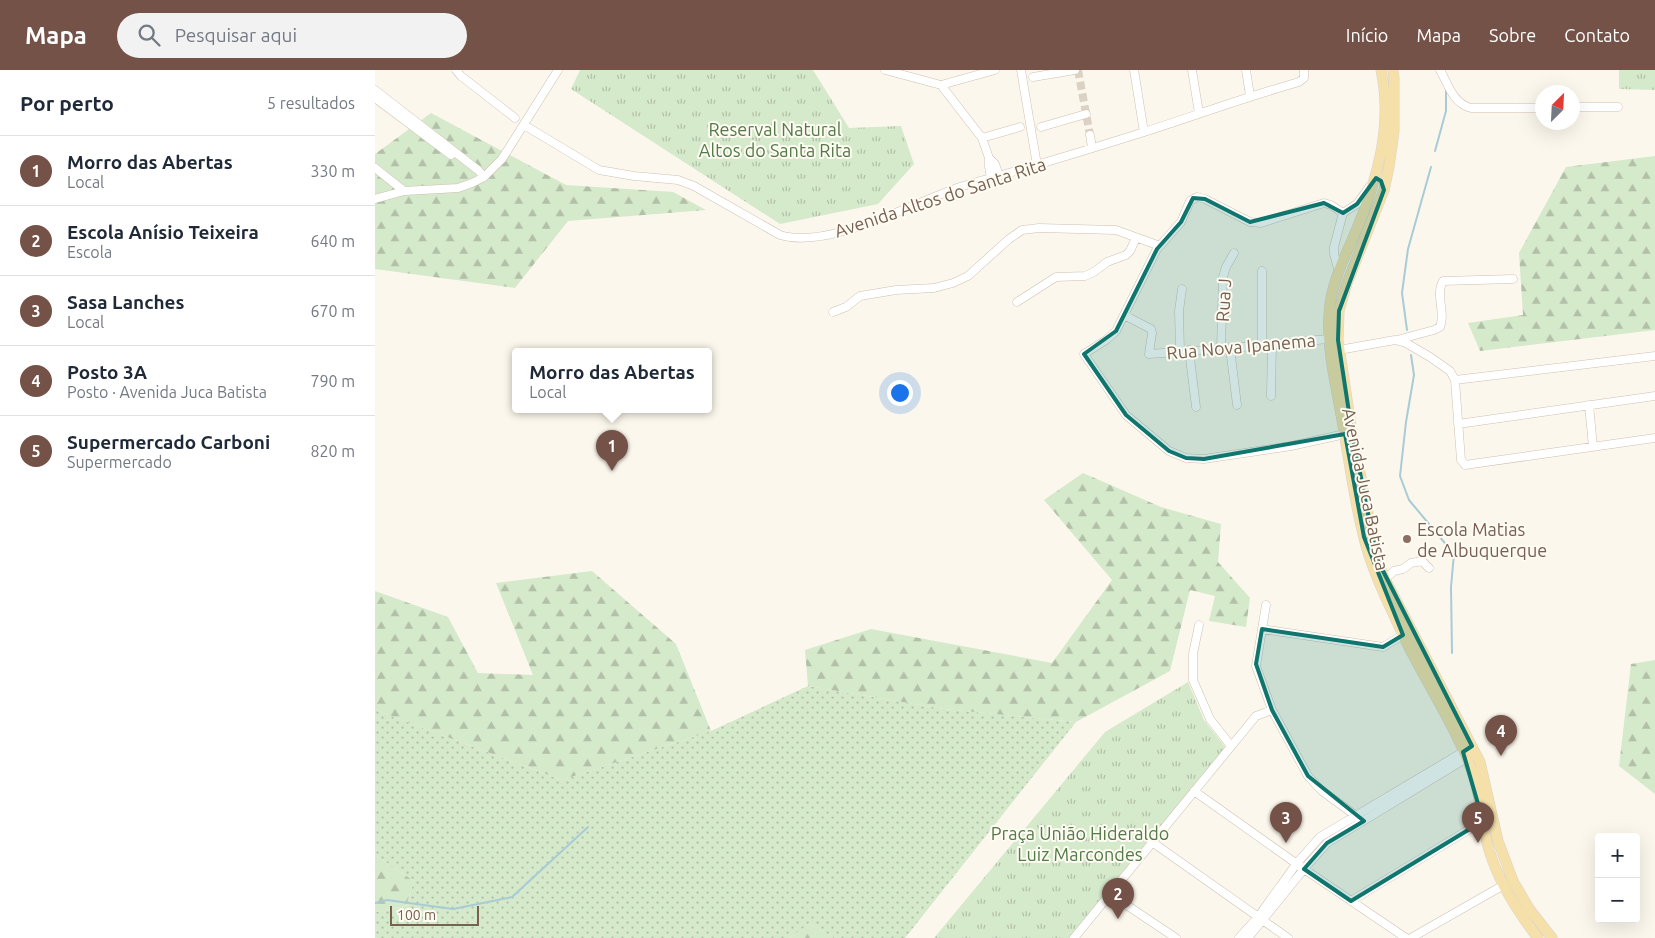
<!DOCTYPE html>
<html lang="pt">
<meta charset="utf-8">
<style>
:root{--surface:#fff;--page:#f2f2f3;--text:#1f2937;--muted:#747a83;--line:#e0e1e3;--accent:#745247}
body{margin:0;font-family:Ubuntu,sans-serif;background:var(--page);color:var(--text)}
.controls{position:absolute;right:15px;bottom:15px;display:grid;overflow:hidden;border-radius:5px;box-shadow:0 5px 20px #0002}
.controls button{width:45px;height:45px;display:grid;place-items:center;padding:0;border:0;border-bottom:1px solid var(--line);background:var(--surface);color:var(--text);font:25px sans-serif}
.compass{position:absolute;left:1160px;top:15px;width:45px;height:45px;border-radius:50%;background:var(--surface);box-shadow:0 5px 20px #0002;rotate:24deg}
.scale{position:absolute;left:15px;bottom:12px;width:89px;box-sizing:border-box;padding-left:5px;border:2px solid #776150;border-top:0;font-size:14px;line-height:18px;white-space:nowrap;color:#776150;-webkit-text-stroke:4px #fefbf3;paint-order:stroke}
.you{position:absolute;left:524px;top:322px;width:18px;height:18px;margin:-12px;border:4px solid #fff;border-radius:50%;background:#1a73e8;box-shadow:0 0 0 8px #1a73e833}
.badge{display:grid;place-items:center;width:32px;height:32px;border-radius:50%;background:var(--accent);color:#fff;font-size:16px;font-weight:700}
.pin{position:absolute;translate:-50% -41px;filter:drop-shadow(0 1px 2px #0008)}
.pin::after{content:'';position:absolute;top:26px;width:18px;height:15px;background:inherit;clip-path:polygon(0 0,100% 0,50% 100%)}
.popup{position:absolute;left:137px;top:278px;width:200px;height:65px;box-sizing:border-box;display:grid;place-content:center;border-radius:5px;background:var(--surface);filter:drop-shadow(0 1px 4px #0005);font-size:16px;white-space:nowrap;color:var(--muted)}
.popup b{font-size:19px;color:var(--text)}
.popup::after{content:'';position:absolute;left:50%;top:100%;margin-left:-10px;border:10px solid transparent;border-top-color:var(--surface)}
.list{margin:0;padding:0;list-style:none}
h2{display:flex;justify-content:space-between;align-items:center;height:65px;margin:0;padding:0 20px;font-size:21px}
h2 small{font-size:16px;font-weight:400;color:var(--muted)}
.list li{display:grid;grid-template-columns:32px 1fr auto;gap:15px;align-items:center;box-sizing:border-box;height:70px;padding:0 20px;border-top:1px solid var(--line)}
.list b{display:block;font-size:19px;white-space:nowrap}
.list p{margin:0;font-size:16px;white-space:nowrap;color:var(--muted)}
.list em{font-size:16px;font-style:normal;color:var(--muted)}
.icon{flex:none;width:28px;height:28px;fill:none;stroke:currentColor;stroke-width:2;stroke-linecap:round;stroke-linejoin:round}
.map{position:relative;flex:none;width:1280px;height:868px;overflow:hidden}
header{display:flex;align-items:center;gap:30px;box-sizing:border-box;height:70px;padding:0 25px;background:var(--accent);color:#fff}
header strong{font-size:24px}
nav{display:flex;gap:28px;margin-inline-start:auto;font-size:18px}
.search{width:350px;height:45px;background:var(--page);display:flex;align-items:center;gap:12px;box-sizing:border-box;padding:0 18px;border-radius:28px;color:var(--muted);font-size:19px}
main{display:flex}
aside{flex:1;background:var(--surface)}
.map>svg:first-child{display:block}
.grass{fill:url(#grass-dots)}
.forest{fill:url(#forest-firs)}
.park{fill:url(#park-tufts)}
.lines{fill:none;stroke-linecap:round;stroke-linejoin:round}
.stream{stroke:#a8cbd6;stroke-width:2}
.minor-tunnel{stroke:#dbd2c5;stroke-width:8;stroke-dasharray:8 4;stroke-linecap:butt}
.minor-casing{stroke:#cec0b2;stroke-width:9}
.major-casing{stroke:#d9d3ce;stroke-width:11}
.minor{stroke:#fff;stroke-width:8}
.major{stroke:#f5e0aa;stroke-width:10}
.marked{fill:#0f766e;fill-opacity:0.2;stroke:#0f766e;stroke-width:4;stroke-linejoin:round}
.education-dot{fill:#8d6e63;stroke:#fefbf3;stroke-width:2}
.labels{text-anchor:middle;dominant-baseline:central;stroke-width:4;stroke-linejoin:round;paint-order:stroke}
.park-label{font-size:18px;fill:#537b48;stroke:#fefbf3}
.street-label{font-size:18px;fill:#776150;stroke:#fefbf3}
.education-label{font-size:18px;fill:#785e54;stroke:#fefbf3;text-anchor:start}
</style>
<header>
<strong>Mapa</strong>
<div class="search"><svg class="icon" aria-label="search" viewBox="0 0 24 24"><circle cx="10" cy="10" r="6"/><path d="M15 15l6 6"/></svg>Pesquisar aqui</div>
<nav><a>Início</a><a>Mapa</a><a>Sobre</a><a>Contato</a></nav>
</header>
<main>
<aside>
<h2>Por perto<small>5 resultados</small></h2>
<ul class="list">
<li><span class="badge">1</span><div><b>Morro das Abertas</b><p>Local</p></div><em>330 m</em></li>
<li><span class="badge">2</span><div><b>Escola Anísio Teixeira</b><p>Escola</p></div><em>640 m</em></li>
<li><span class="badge">3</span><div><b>Sasa Lanches</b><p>Local</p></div><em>670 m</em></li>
<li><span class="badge">4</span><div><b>Posto 3A</b><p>Posto · Avenida Juca Batista</p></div><em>790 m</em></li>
<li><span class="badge">5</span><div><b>Supermercado Carboni</b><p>Supermercado</p></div><em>820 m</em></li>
</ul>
</aside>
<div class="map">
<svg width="1280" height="868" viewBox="0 0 1280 868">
<defs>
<pattern id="grass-dots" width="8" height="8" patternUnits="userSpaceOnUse" patternTransform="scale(1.25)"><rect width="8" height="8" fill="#d5e9cb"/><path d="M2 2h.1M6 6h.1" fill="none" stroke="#b2c0a7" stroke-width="1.8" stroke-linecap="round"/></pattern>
<pattern id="forest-firs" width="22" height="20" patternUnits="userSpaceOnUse" patternTransform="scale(1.25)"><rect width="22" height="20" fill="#d5e9cb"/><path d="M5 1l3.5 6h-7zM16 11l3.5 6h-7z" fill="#b2c0a7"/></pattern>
<pattern id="park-tufts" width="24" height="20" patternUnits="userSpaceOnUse" patternTransform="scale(1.25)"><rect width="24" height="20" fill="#d5e9cb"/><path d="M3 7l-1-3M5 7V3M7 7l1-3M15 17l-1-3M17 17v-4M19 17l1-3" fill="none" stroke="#b2c0a7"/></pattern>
</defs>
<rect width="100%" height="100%" fill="#fcf7ec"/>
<path class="grass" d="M433 616 569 639 701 652 530 868H460L434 854 415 868H0V842L31 836 39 811 0 785V640L187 710 336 661Z"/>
<path class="forest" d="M56 43 191 115 298 122 331 140 193 151 140 218 0 199V84Z
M1280 86V260L1105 281 1093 253 1148 245 1144 183 1191 97Z
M708 403 786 437 846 454 843 492 875 528 871 557 834 551 840 526 815 520 795 601 701 652 569 639 433 616 430 580 496 559 677 593 737 510 669 430Z
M217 501 301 574 336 661 187 710 0 640V521L73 547 103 603 158 605 121 513Z
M1280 590V724L1244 696 1256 594Z
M0 785 39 811 31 836 0 842Z
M434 854 460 868H415Z"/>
<path class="park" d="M205 0H438L474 58 526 56 539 94 503 134 405 154 196 19Z
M1244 0H1280V20L1244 19Z
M813 612 829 650 851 678 694 868H559L730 662Z"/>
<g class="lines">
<path class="stream" d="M1060 81 1071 41V18
M1032 260 1027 223 1033 179 1056 97
M1036 285 1039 305 1031 352 1025 406 1034 430 1079 484 1076 517 1077 583
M0 833 12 830 78 839 137 827 213 757"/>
<path class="minor-tunnel" d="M703 0 715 65"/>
<g class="minor-casing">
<path id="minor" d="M81 0 86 6 140 48
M510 0 566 15 607 68 614 88 620 94 624 106
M646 0 662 95
M759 0 769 62
M817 0 824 43
M871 0 875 26
M1065 0C1074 16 1078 33 1096 38H1168
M658 7 700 0
M566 15 620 0
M0 20 103 100 109 107
M0 28 76 85
M1198 37H1243
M149 55 224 100 259 106 303 110 319 116 405 165C453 180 538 133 585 117 610 109 636 103 661 95 696 85 731 74 766 63 819 46 871 27 924 12L929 8V0
M666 57 711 44
M715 65 717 78
M607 68 645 57
M614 88V96L616 108
M0 98 29 121
M0 129 29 121 83 118 97 113 109 107 127 89 183 0
M968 143 956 135 949 133 886 153 875 152 830 129 822 127 815 131 806 152 782 179 741 261 731 270 709 284 751 345 794 381 811 388 829 389 916 376 970 364
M887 201V275
M964 202 959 184V177L968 143 982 134 995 116
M642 232 681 207 710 206 719 202 732 192 751 185 755 181 761 168
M458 242 471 237 485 226 521 220 559 218 578 213 593 206 634 169 647 160 664 158 741 160 785 176
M749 245 776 259 777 263 774 284 846 279 953 269
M1022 270 1059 260 1065 257C1071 243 1060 225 1068 211L1138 209
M855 278 862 335
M846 279 848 207 851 197 859 183
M814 280 821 337
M964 280 1020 270 1031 273 1055 287 1075 301 1080 310 1086 390 1090 395 1280 368
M805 281 804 241 807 219
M1080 310 1280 286
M896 326 897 274
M1214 335 1218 377
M1083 354 1280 326
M1010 509 1019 501 1028 499 1036 493 1047 491 1054 498
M891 535 881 596 897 640 933 706 947 721 984 748
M824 555 818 584V610L835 649 856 676
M887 559 1008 577 1028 565
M819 721 929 799 1031 868
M777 772 913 868
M735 824 801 868
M976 831 1108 751
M699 868 881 646 897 640
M864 868 883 847 922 793 945 767 1093 679
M873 868 929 799 952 773 1095 686
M1036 868 1127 816"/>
</g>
<g class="major-casing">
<path id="major" d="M1006 0C1018 55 1002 111 981 161 969 188 955 216 954 245 952 280 961 316 967 350 974 389 979 430 989 468 997 501 1013 532 1027 563 1049 610 1082 657 1099 707 1106 731 1107 756 1114 780 1124 813 1142 841 1163 868
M1018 0 1019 8V61L1014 97 1009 120 972 213 964 241 963 270 977 362 1002 489 1010 509 1105 692 1123 771 1138 811 1155 840 1177 868"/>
</g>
<use href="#minor" class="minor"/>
<use href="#major" class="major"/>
</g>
<path class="marked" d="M1001 108 1006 111 1009 120 964 241 963 270 977 362 1002 489 1097 676 1088 682 1108 751 976 831 929 799 952 773 989 751 933 706 897 640 881 594 887 559 1008 577 1028 565 989 467 970 364 829 389 811 388 794 381 751 345 709 284 741 261 782 179 806 152 818 128 830 129 875 152 949 133 968 143 982 134Z"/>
<circle class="education-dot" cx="1032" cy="469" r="5"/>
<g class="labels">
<g class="park-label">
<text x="400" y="59">Reserval Natural<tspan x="400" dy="21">Altos do Santa Rita</tspan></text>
<text x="705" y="763">Praça União Hideraldo<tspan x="705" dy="21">Luiz Marcondes</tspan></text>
</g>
<g class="street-label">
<text transform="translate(565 127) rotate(-18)">Avenida Altos do Santa Rita</text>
<text transform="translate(848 230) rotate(-87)">Rua J</text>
<text transform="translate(866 276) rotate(-5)">Rua Nova Ipanema</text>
<text transform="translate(991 419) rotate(78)">Avenida Juca Batista</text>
</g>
<g class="education-label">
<text x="1042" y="459">Escola Matias<tspan x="1042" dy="21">de Albuquerque</tspan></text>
</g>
</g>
</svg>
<div class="controls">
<button>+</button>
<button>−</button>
</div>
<svg class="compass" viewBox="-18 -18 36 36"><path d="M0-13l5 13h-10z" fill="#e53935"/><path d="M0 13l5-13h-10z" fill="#747a83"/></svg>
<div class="scale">100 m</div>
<div class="you"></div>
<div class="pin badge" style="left:237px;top:401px">1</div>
<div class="popup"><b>Morro das Abertas</b>Local</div>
<div class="pin badge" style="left:743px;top:849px">2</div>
<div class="pin badge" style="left:911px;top:773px">3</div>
<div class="pin badge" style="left:1126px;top:686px">4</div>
<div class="pin badge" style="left:1103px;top:773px">5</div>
</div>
</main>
